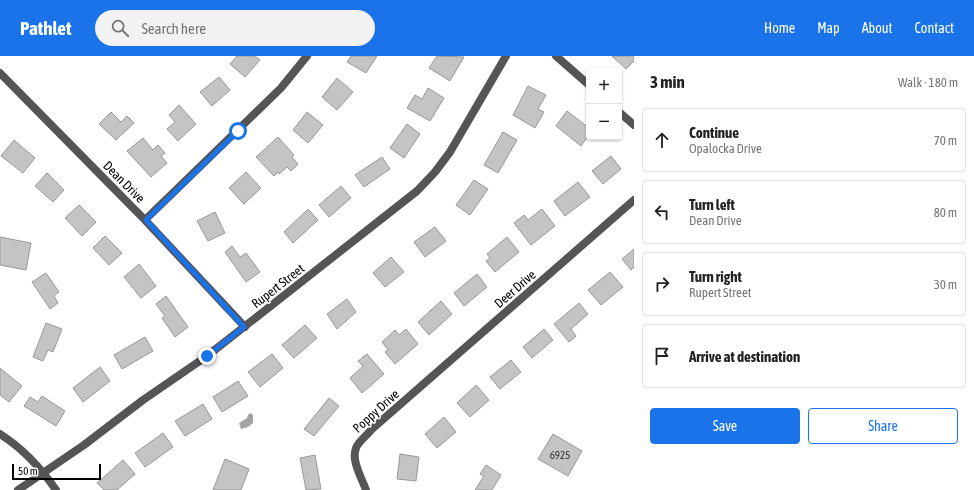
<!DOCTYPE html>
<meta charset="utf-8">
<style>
:root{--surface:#fff;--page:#f2f2f2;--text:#222;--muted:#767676;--line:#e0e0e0;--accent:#1a73e8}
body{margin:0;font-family:"Asap Condensed",sans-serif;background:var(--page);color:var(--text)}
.controls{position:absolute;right:12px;top:12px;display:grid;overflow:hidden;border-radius:4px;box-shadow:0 1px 3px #0004}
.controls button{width:36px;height:36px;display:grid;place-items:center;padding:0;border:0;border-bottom:1px solid var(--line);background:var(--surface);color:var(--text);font:20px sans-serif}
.scale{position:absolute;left:12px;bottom:10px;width:89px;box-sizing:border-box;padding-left:4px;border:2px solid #000;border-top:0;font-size:11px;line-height:14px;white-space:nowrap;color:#000;-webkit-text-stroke:3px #fff;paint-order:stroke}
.stop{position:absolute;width:12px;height:12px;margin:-9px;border:3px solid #1a73e8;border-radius:50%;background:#fff}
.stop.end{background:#1a73e8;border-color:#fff;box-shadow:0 1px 4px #0008}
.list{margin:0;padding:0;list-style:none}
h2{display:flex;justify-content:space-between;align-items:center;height:52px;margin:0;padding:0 16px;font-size:17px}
h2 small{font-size:13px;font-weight:400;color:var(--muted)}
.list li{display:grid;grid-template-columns:26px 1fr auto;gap:12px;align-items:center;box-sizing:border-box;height:64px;margin:0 8px 8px;padding:0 8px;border:1px solid var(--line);border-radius:4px}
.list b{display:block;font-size:15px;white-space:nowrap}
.list p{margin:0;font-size:13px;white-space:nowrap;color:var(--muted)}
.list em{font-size:13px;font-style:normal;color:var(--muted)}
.actions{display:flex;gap:8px;padding:12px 16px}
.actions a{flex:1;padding:9px 0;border:1px solid var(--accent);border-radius:4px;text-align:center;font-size:14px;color:var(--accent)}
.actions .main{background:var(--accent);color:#fff}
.icon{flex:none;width:22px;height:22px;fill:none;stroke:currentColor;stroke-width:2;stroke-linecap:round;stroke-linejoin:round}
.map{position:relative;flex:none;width:634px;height:434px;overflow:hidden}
header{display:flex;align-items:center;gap:24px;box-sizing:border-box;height:56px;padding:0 20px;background:var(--accent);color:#fff}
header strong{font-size:19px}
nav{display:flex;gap:22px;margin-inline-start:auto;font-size:14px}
.search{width:280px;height:36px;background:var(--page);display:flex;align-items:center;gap:10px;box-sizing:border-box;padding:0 14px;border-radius:22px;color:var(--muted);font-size:15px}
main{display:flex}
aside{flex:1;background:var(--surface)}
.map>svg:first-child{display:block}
.water{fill:#a3a3a3}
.building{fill:#c4c4c4;stroke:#999}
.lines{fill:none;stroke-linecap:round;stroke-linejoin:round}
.minor{stroke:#555;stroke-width:8}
.route{stroke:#1a73e8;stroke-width:5}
.labels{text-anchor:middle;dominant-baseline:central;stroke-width:3;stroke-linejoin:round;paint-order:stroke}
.number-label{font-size:11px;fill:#313131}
.street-label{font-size:13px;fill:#000;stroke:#fff}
</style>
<header>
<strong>Pathlet</strong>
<div class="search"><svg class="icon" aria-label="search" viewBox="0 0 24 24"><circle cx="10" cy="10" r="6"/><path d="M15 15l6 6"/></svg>Search here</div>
<nav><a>Home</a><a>Map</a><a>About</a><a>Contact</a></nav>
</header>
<main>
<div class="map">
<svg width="634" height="434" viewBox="0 0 634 434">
<rect width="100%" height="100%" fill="#fff"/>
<path class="water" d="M250 357 253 359V367L248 371 241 373 239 367 247 362 248 359Z"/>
<path class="building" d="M237 0H255L260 4 245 21 230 8Z
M351 0H377L366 17 347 6Z
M437 0 464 1 450 25 429 12Z
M612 0H634V5L626 13Z
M219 21 230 34 212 50 200 36Z
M337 22 353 36 337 54 322 41Z
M528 30 546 39 538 53 544 56 535 72 513 59Z
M428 32 444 42 430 65 407 52 415 39 422 43Z
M179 49 196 68 178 85 167 73 175 66 169 59Z
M567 55 589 72V79L581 90 556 70Z
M111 56 121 66 127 60 134 67 116 84 99 68Z
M307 56 323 69 308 87 293 74Z
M407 68 420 78 404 102 390 92Z
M503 76 517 84 498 117 484 109Z
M278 81 294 99 292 101 298 108 291 115 287 111 279 118 278 116 274 120 256 101Z
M143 82 153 94 158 89 165 97 161 100 167 107 151 121 127 95Z
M14 84 35 102 23 117 1 100Z
M611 100 621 113 603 128 592 115Z
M382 101 390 113 364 131 355 119Z
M246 116 261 132 244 148 229 132Z
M47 117 64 134 53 146 35 130Z
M474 124 488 133 470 159 456 149Z
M578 126 590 141 565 160 554 145Z
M341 130 351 142 329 161 319 149Z
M79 149 96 166 82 180 65 162Z
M308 153 318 164 293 187 284 176Z
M542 153 555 170 531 189 514 167 524 159 528 164Z
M215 156 225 177 208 185 197 165Z
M435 171 446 185 425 201 414 186Z
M105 180 122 197 109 209 93 192Z
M0 181 31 187 26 214 0 209Z
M507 181 519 196 495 216 486 205 490 202 487 198Z
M232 190 240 201 246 197 260 216 246 226 225 196Z
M634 193V211L631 214 622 203Z
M391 201 404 216 385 231 373 217Z
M139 208 156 230 141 242 124 221Z
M610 216 623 231 601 249 588 234Z
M46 217 59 236 54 240 58 247 50 253 32 226Z
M477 218 487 231 464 250 454 237Z
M166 240 188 271 175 281 162 262 165 260 156 248Z
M347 243 356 256 337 273 327 258Z
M441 245 452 258 429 279 418 266Z
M579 247 588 258 571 273 576 280 569 286 554 268Z
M46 267 62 273 53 296 48 294 43 305 33 301Z
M305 269 317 282 294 302 282 289Z
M406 273 418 288 395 308 385 296 388 294 382 286 395 274 399 279Z
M544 273 553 284 532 302 523 291Z
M145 281 153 295 122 313 114 299Z
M272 298 283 312 260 331 248 316Z
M367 298 384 318 362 337 350 322 363 310 358 305Z
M511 304 521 316 500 333 490 321Z
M100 311 110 325 83 346 73 332Z
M0 312 22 330 9 346 0 339Z
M238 325 248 340 222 356 213 341Z
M476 329 489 344 470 361 457 347Z
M42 340 65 355 56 370 24 350 30 341 38 346Z
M329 342 339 350 314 380 304 373Z
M203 348 212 363 185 380 175 365Z
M444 361 456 376 437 392 425 378Z
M163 377 173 391 145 411 135 397Z
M553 378 582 395 568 420 538 403Z
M400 398 419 401 416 425 397 423Z
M315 399 321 433 306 434 300 402Z
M225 403 249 413 241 434H213Z
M123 404 135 418 117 434H104L97 427Z
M486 409 501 419 492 434H475L484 420 480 418Z"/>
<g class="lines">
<path class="minor" d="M556 0 589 29
M0 17 145 164 245 271
M619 56 634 69
M145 164 281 32 307 0
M0 378C22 392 41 412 56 434
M18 434 84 389 143 344 207 300 417 135 435 116 450 96 506 0
M366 434C361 420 348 400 359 387 363 382 368 378 372 373L634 144"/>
</g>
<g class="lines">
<path class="route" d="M207 300 244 271 146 164 238 75"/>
</g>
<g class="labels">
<g class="number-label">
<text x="560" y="399">6925</text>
</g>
<g class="street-label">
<text transform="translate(124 126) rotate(45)">Dean Drive</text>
<text transform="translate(278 230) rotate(-38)">Rupert Street</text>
<text transform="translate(515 233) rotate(-41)">Deer Drive</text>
<text transform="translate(376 355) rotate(-42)">Poppy Drive</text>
</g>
</g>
</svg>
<div class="controls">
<button>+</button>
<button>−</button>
</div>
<div class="scale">50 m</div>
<div class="stop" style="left:238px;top:75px"></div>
<div class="stop end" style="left:207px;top:300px"></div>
</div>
<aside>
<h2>3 min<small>Walk · 180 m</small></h2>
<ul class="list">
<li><svg class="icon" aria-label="ahead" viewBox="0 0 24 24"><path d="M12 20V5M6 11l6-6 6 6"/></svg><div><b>Continue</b><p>Opalocka Drive</p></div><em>70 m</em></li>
<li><svg class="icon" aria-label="left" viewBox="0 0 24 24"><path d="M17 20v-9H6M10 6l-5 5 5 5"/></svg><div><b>Turn left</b><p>Dean Drive</p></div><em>80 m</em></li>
<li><svg class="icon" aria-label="right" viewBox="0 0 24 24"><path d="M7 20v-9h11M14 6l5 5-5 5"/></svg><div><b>Turn right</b><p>Rupert Street</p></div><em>30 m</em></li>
<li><svg class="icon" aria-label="arrive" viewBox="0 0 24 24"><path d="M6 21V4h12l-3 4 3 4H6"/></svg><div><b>Arrive at destination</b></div></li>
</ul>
<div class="actions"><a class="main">Save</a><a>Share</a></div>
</aside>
</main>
